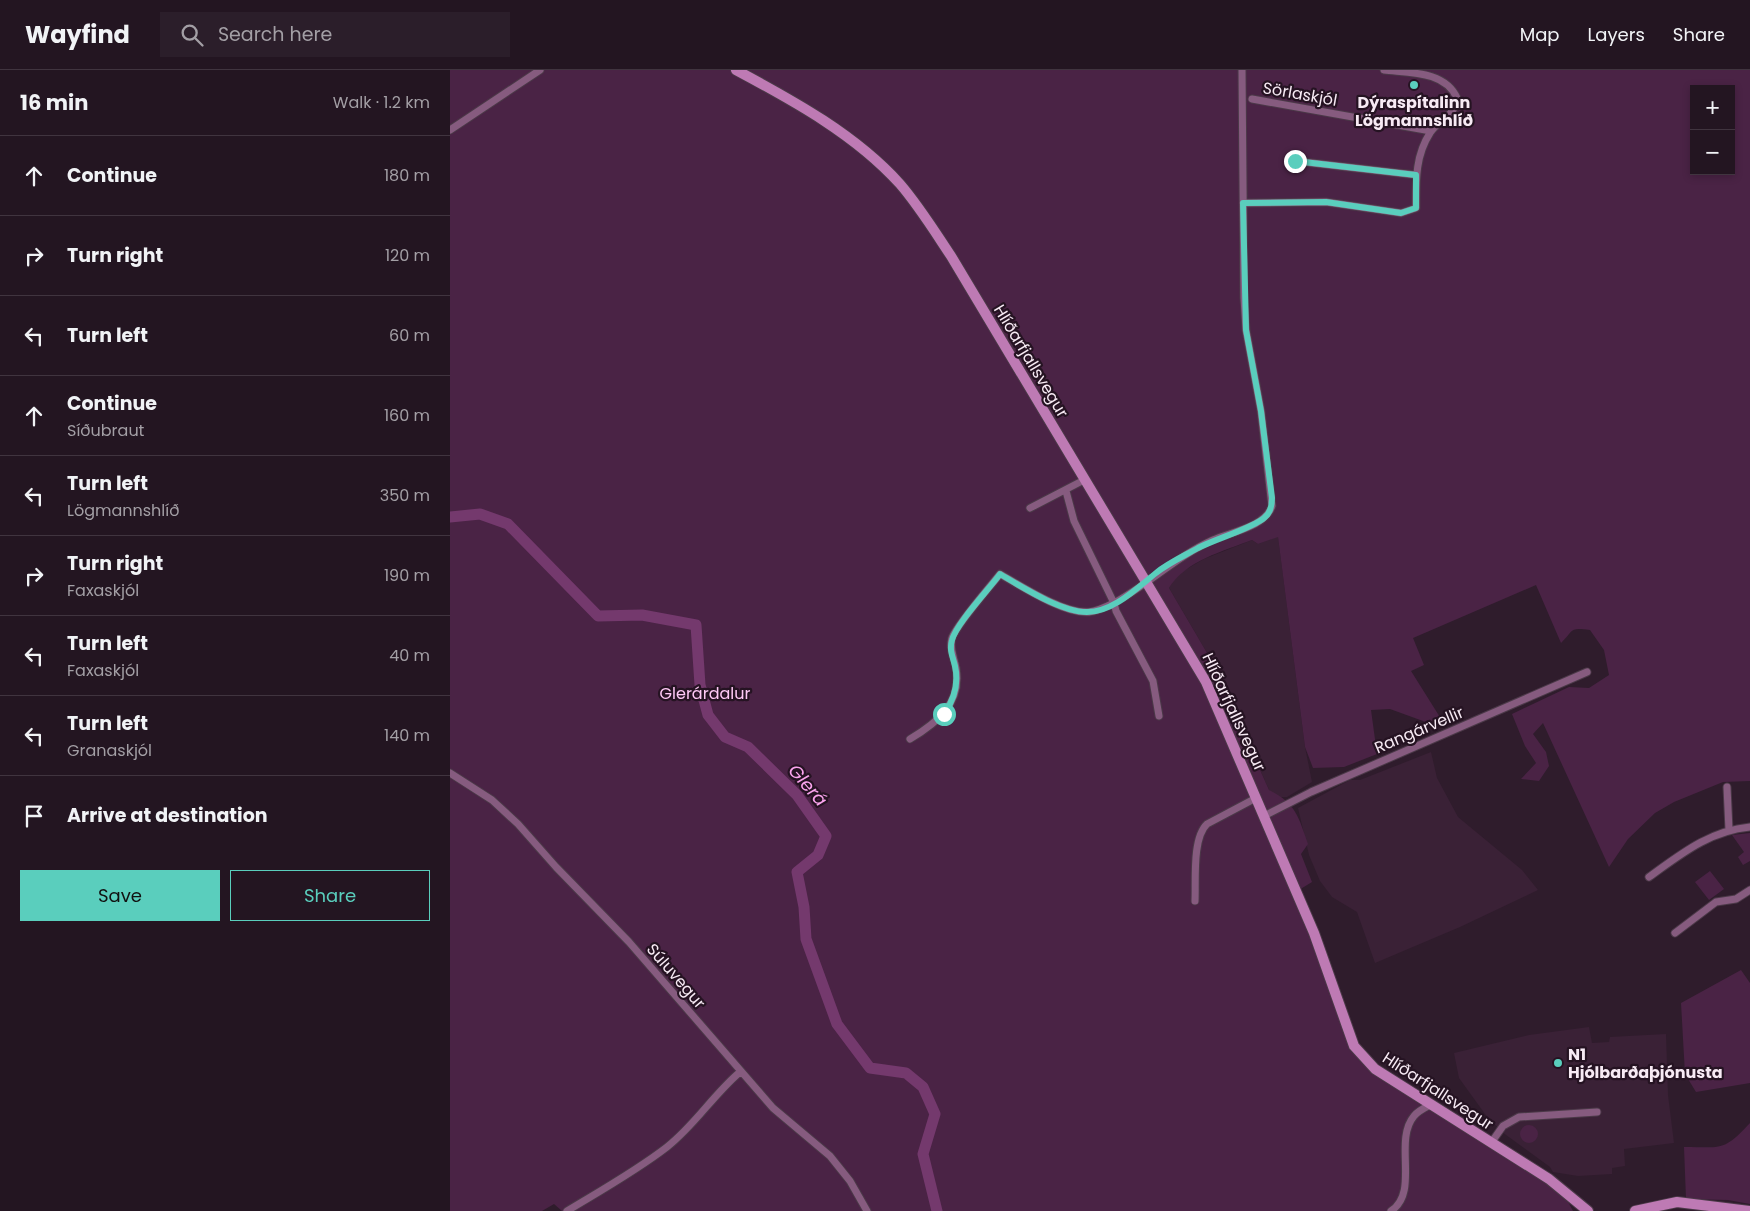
<!DOCTYPE html>
<meta charset="utf-8">
<style>
:root{--surface:#231521;--page:#2b1e2a;--text:#f1f3f6;--muted:#a39fa5;--line:#40343f;--accent:#5acebd}
body{margin:0;font-family:Poppins,sans-serif;background:var(--page);color:var(--text)}
.controls{position:absolute;right:15px;top:15px;display:grid;overflow:hidden;border-radius:0px;box-shadow:0 2px 8px #0003}
.controls button{width:45px;height:45px;display:grid;place-items:center;padding:0;border:0;border-bottom:1px solid var(--line);background:var(--surface);color:var(--text);font:25px sans-serif}
.stop{position:absolute;width:15px;height:15px;margin:-11px;border:4px solid #5acebd;border-radius:50%;background:#fff}
.stop.end{background:#5acebd;border-color:#fff;box-shadow:0 1px 5px #0008}
.list{margin:0;padding:0;list-style:none}
h2{display:flex;justify-content:space-between;align-items:center;height:65px;margin:0;padding:0 20px;font-size:21px}
h2 small{font-size:16px;font-weight:400;color:var(--muted)}
.list li{display:grid;grid-template-columns:32px 1fr auto;gap:15px;align-items:center;box-sizing:border-box;height:80px;padding:0 20px;border-top:1px solid var(--line)}
.list b{display:block;font-size:19px;white-space:nowrap}
.list p{margin:0;font-size:16px;white-space:nowrap;color:var(--muted)}
.list em{font-size:16px;font-style:normal;color:var(--muted)}
.actions{display:flex;gap:10px;padding:15px 20px}
.actions a{flex:1;padding:11px 0;border:1px solid var(--accent);border-radius:0px;text-align:center;font-size:18px;color:var(--accent)}
.actions .main{background:var(--accent);color:#111}
.icon{flex:none;width:28px;height:28px;fill:none;stroke:currentColor;stroke-width:2;stroke-linecap:round;stroke-linejoin:round}
.map{position:relative;flex:none;width:1300px;height:1141px;overflow:hidden}
header{display:flex;align-items:center;gap:30px;box-sizing:border-box;height:70px;padding:0 25px;background:var(--surface);border-bottom:1px solid var(--line)}
header strong{font-size:24px}
nav{display:flex;gap:28px;margin-inline-start:auto;font-size:18px}
.search{width:350px;height:45px;background:var(--page);display:flex;align-items:center;gap:12px;box-sizing:border-box;padding:0 18px;border-radius:0px;color:var(--muted);font-size:19px}
main{display:flex}
aside{flex:1;background:var(--surface)}
.map>svg:first-child{display:block}
.built{fill:#3a2136}
.green{fill:#4a2345;fill-rule:evenodd}
.lines{fill:none;stroke-linecap:round;stroke-linejoin:round}
.river{stroke:#74396d;stroke-width:11}
.minor-casing{stroke:#4b3948;stroke-width:9}
.secondary-casing{stroke:#4b3948;stroke-width:12}
.minor{stroke:#865b7f;stroke-width:7}
.secondary{stroke:#be7ab4;stroke-width:10}
.route{stroke:#5acebd;stroke-width:6}
.poi-dot{fill:#5acebd;stroke:#251322;stroke-width:2}
.labels{text-anchor:middle;dominant-baseline:central;stroke-width:4.5;stroke-linejoin:round;paint-order:stroke}
.street-label{font-size:16px;fill:#f7eaf4;stroke:#251322}
.poi-label{font-size:16px;font-weight:bold;fill:#f7eaf4;stroke:#251322}
.park-label{font-size:16px;fill:#ffc9f6;stroke:#251322}
.water-label{font-size:18px;font-style:italic;fill:#fba4ee;stroke:#251322}
</style>
<header>
<strong>Wayfind</strong>
<div class="search"><svg class="icon" aria-label="search" viewBox="0 0 24 24"><circle cx="10" cy="10" r="6"/><path d="M15 15l6 6"/></svg>Search here</div>
<nav><a>Map</a><a>Layers</a><a>Share</a></nav>
</header>
<main>
<aside>
<h2>16 min<small>Walk · 1.2 km</small></h2>
<ul class="list">
<li><svg class="icon" aria-label="ahead" viewBox="0 0 24 24"><path d="M12 20V5M6 11l6-6 6 6"/></svg><div><b>Continue</b></div><em>180 m</em></li>
<li><svg class="icon" aria-label="right" viewBox="0 0 24 24"><path d="M7 20v-9h11M14 6l5 5-5 5"/></svg><div><b>Turn right</b></div><em>120 m</em></li>
<li><svg class="icon" aria-label="left" viewBox="0 0 24 24"><path d="M17 20v-9H6M10 6l-5 5 5 5"/></svg><div><b>Turn left</b></div><em>60 m</em></li>
<li><svg class="icon" aria-label="ahead" viewBox="0 0 24 24"><path d="M12 20V5M6 11l6-6 6 6"/></svg><div><b>Continue</b><p>Síðubraut</p></div><em>160 m</em></li>
<li><svg class="icon" aria-label="left" viewBox="0 0 24 24"><path d="M17 20v-9H6M10 6l-5 5 5 5"/></svg><div><b>Turn left</b><p>Lögmannshlíð</p></div><em>350 m</em></li>
<li><svg class="icon" aria-label="right" viewBox="0 0 24 24"><path d="M7 20v-9h11M14 6l5 5-5 5"/></svg><div><b>Turn right</b><p>Faxaskjól</p></div><em>190 m</em></li>
<li><svg class="icon" aria-label="left" viewBox="0 0 24 24"><path d="M17 20v-9H6M10 6l-5 5 5 5"/></svg><div><b>Turn left</b><p>Faxaskjól</p></div><em>40 m</em></li>
<li><svg class="icon" aria-label="left" viewBox="0 0 24 24"><path d="M17 20v-9H6M10 6l-5 5 5 5"/></svg><div><b>Turn left</b><p>Granaskjól</p></div><em>140 m</em></li>
<li><svg class="icon" aria-label="arrive" viewBox="0 0 24 24"><path d="M6 21V4h12l-3 4 3 4H6"/></svg><div><b>Arrive at destination</b></div></li>
</ul>
<div class="actions"><a class="main">Save</a><a>Share</a></div>
</aside>
<div class="map">
<svg width="1300" height="1141" viewBox="0 0 1300 1141">
<rect width="100%" height="100%" fill="#2f1c2c"/>
<path class="built" d="M828 466 855 677 862 712 837 727H826L819 720 760 588 719 518 726 505 754 489 802 470 808 474Z
M981 682 987 708 1008 747 1072 800 1088 820 1010 857 925 893 907 842 882 827 870 811 859 785 848 738 900 710H910Z
M1139 957 1142 973 1159 972 1160 967 1216 964 1218 1025 1224 1073 1174 1079 1175 1096 1162 1098V1104L1128 1106 1103 1102 1100 1097 1052 1062 1035 1044 1009 1008 1004 983 1079 965Z"/>
<path class="green" d="M0 0H1300V711L1273 712 1224 732 1205 743 1178 769 1159 797 1093 653 1083 664 1096 682 1099 696 1089 711 1071 709 1086 693 1075 676 1062 644 1119 617 1139 618 1159 605 1154 580 1140 560C1119 557 1124 560 1111 573L1086 515 963 568 974 595 961 601 993 652 984 655 940 639 921 640 927 684 894 697 863 698 855 677 828 467 808 474 802 470C774 481 735 491 719 518L760 588 819 720C846 733 849 748 858 774L851 784 862 812 844 823 892 957 903 980 933 1010 1105 1117 1115 1126 1123 1141H112L104 1134 92 1141H0ZM1244 19H1281V101H1244Z
M1300 763V791L1293 795 1288 787 1294 782 1282 765Z
M1260 801 1274 819 1259 830 1245 812Z
M1291 900 1300 913V1013L1246 1022 1235 1004 1231 933Z
M1300 1053V1134L1278 1130 1236 1129 1234 1077C1272 1077 1273 1082 1300 1053Z
M1070 1064a9 9 0 1 1 18 0a9 9 0 1 1-18 0Z"/>
<g class="lines">
<path class="river" d="M0 447 30 444 58 454 148 546 192 545 246 555 250 615 258 645 275 667 298 677 347 725 376 766 368 785 347 802 354 837 356 869 387 954 420 998 456 1003 473 1017 485 1044 473 1084 487 1141"/>
<g class="minor-casing">
<path id="minor" d="M802 29 981 61
M0 60 90 0
M845 91 966 105
M793 133 876 132 951 143 966 138C966 112 965 86 980 63 988 50 1006 46 1007 28 995 1 960 3 934 0
M580 438 634 410
M709 646 703 611 666 541 664 533C699 514 727 486 763 470 781 462 815 457 822 436L811 341 796 260 794 228 792 0
M460 669C487 653 512 633 506 598 504 587 499 579 502 568 507 554 539 518 550 504 571 516 614 544 639 542 648 541 656 537 664 533L624 451 616 421
M0 703 42 730 68 754 106 797 179 872 323 1038 380 1086 400 1111 417 1141
M1277 717 1279 760
M814 746 861 722 1137 602
M1199 807C1231 784 1259 761 1300 757
M745 831C746 811 742 768 757 754L806 728
M1225 863 1266 832 1286 829 1300 820
M1041 1073 1053 1056 1069 1047 1147 1042
M117 1141C150 1121 186 1101 217 1077 245 1055 263 1025 290 1002
M941 1141C970 1122 943 1071 964 1046 968 1041 974 1038 980 1035"/>
</g>
<g class="secondary-casing">
<path id="secondary" d="M286 0C344 31 406 65 450 114 469 136 485 162 501 186L756 612 864 863 904 976 925 999 1099 1109 1138 1141
M1185 1141 1227 1132 1300 1141"/>
</g>
<use href="#minor" class="minor"/>
<use href="#secondary" class="secondary"/>
</g>
<g class="lines">
<path class="route" d="M494 644C504 630 509 614 505 596 503 587 499 580 502 570 506 554 539 519 550 504 572 517 611 542 637 542 663 542 687 518 706 503 718 493 734 486 748 478 765 469 803 458 814 448 821 443 822 435 822 428L811 341 796 260 793 133 876 132 951 143 966 138V105L845 91"/>
</g>
<g class="poi-dot">
<circle cx="964" cy="15" r="5"/>
<circle cx="1108" cy="993" r="5"/>
</g>
<g class="labels">
<g class="street-label">
<text transform="translate(850 24) rotate(10)">Sörlaskjól</text>
<text transform="translate(581 291) rotate(59)">Hlíðarfjallsvegur</text>
<text transform="translate(784 642) rotate(65)">Hlíðarfjallsvegur</text>
<text transform="translate(969 660) rotate(-23)">Rangárvellir</text>
<text transform="translate(226 906) rotate(49)">Súluvegur</text>
<text transform="translate(988 1021) rotate(33)">Hlíðarfjallsvegur</text>
</g>
<g class="poi-label">
<text x="964" y="32">Dýraspítalinn<tspan x="964" dy="18">Lögmannshlíð</tspan></text>
<text x="1118" y="984" text-anchor="start">N1<tspan x="1118" dy="18">Hjólbarðaþjónusta</tspan></text>
</g>
<g class="park-label">
<text x="255" y="623">Glerárdalur</text>
</g>
<g class="water-label">
<text transform="translate(358 715) rotate(49)">Glerá</text>
</g>
</g>
</svg>
<div class="controls">
<button>+</button>
<button>−</button>
</div>
<div class="stop" style="left:494px;top:644px"></div>
<div class="stop end" style="left:845px;top:91px"></div>
</div>
</main>
